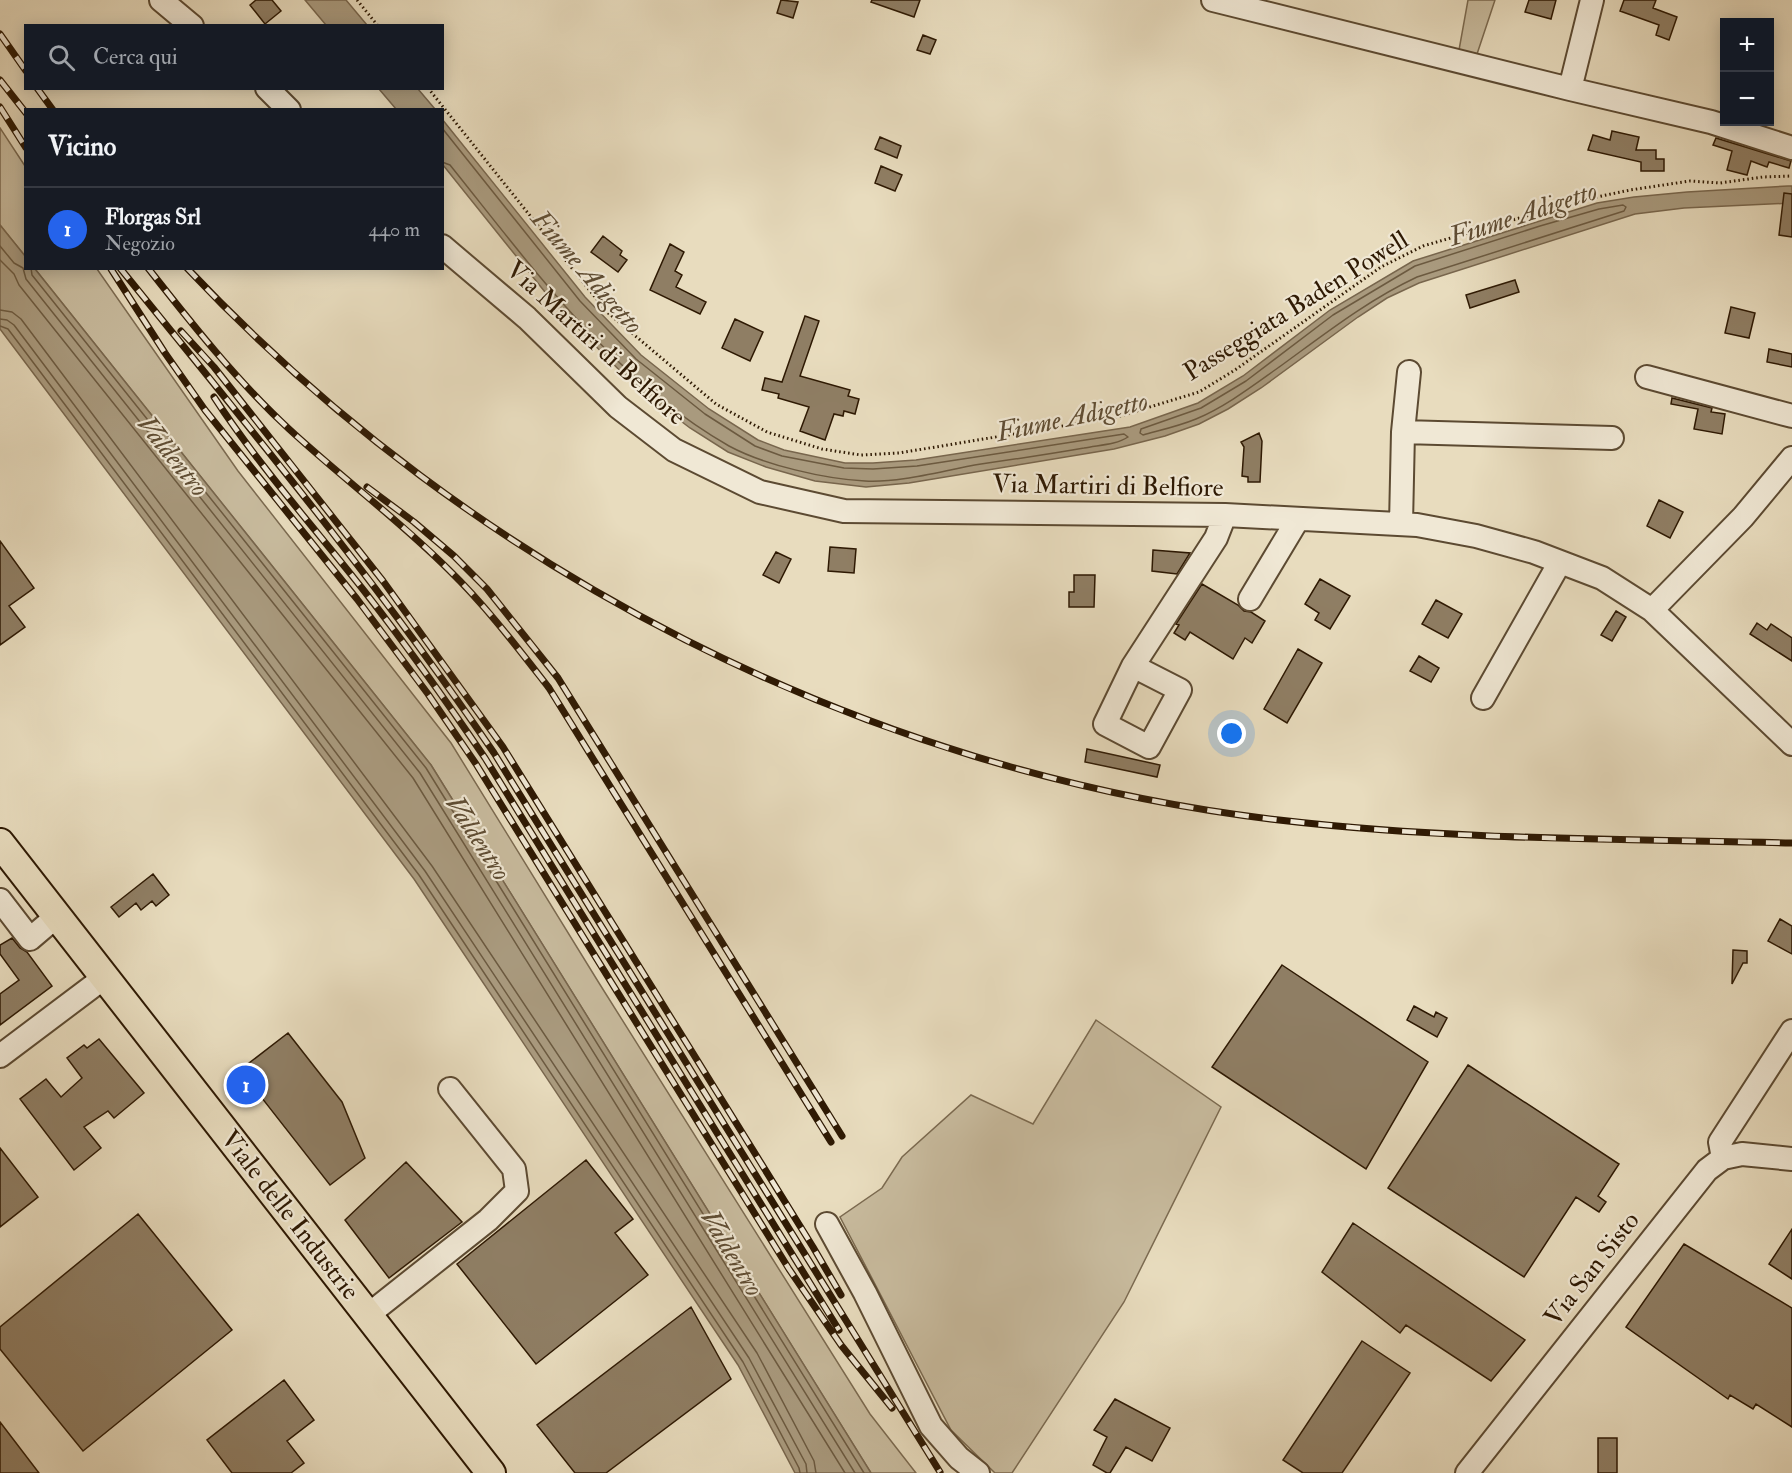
<!DOCTYPE html>
<html lang="it">
<meta charset="utf-8">
<style>
:root{--surface:#171b24;--page:#242831;--text:#f1f3f6;--muted:#9ea1a6;--line:#363941;--accent:#2563eb}
body{margin:0;font-family:"IM FELL Double Pica",serif;background:var(--page);color:var(--text)}
.controls{position:absolute;right:18px;top:18px;display:grid;overflow:hidden;border-radius:0px;box-shadow:0 3px 15px #0003}
.controls button{width:54px;height:54px;display:grid;place-items:center;padding:0;border:0;border-bottom:2px solid var(--line);background:var(--surface);color:var(--text);font:30px sans-serif}
.you{position:absolute;left:1232px;top:734px;width:21px;height:21px;margin:-15px;border:4px solid #fff;border-radius:50%;background:#1a73e8;box-shadow:0 0 0 9px #1a73e833}
.badge{display:grid;place-items:center;width:39px;height:39px;border-radius:50%;background:var(--accent);color:#fff;font-size:20px;font-weight:700}
.pin{position:absolute;translate:-50% -50%;border:3px solid #fff;box-shadow:0 2px 6px #0006}
.list{margin:0;padding:0;list-style:none}
h2{display:flex;justify-content:space-between;align-items:center;height:78px;margin:0;padding:0 24px;font-size:26px}
h2 small{font-size:20px;font-weight:400;color:var(--muted)}
.list li{display:grid;grid-template-columns:39px 1fr auto;gap:18px;align-items:center;box-sizing:border-box;height:84px;padding:0 24px;border-top:2px solid var(--line)}
.list b{display:block;font-size:22px;white-space:nowrap}
.list p{margin:0;font-size:20px;white-space:nowrap;color:var(--muted)}
.list em{font-size:20px;font-style:normal;color:var(--muted)}
.icon{flex:none;width:33px;height:33px;fill:none;stroke:currentColor;stroke-width:2;stroke-linecap:round;stroke-linejoin:round}
.map{position:relative;flex:none;width:1792px;height:1473px;overflow:hidden}
.search{position:absolute;background:var(--surface);box-shadow:0 3px 15px #0003;left:24px;top:24px;width:420px;height:66px;display:flex;align-items:center;gap:15px;box-sizing:border-box;padding:0 21px;border-radius:0px;color:var(--muted);font-size:22px}
.panel{position:absolute;background:var(--surface);box-shadow:0 3px 15px #0003;left:24px;top:108px;width:420px;height:162px;border-radius:0px}
.map>svg:first-child{display:block}
.green{fill:#c8bb9e;stroke:#7b6a50;stroke-width:1.5}
.water{fill:#a99a7e;stroke:#78664d;stroke-width:1.5}
.lines{fill:none;stroke-linecap:round;stroke-linejoin:round}
.shore{stroke:#6c5a40;stroke-width:1.5}
.building{fill:#8f7e64;stroke:#2e1903;stroke-width:1.5}
.minor-casing{stroke:#5c4a32;stroke-width:26}
.major-casing{stroke:#2e1903;stroke-width:32}
.path{stroke:#2e1903;stroke-width:3;stroke-dasharray:1.5 3;stroke-linecap:butt}
.minor{stroke:#f0e8d5;stroke-width:22}
.major{stroke:#e8dcbe;stroke-width:28}
.rail-casing{stroke:#2e1903;stroke-width:7}
.rail{stroke:#f0e8d5;stroke-width:4.5;stroke-dasharray:14;stroke-linecap:butt}
.labels{text-anchor:middle;dominant-baseline:central;stroke-width:4.5;stroke-linejoin:round;paint-order:stroke}
.street-label{font-size:26px;fill:#2e1903;stroke:#f0e8d5}
.water-label{font-size:27px;font-style:italic;fill:#5f4d34;stroke:#f0e8d5}
</style>
<div class="map">
<svg width="1792" height="1473" viewBox="0 0 1792 1473">
<rect width="100%" height="100%" fill="#e8dcbe"/>
<filter id="stains"><feTurbulence type="fractalNoise" baseFrequency=".00333" numOctaves="4"/><feColorMatrix values="0 0 0 0 .2 0 0 0 0 .09 0 0 0 0 .02 0 0 0 .5 -.17"/></filter>
<radialGradient id="worn" r=".72"><stop offset=".6" stop-color="#630" stop-opacity="0"/><stop offset="1" stop-color="#630" stop-opacity=".3"/></radialGradient>
<path class="green" d="M1468 0H1495L1477 54 1459 50Z
M0 128 25 166V256L0 225Z
M35 269H97L238 471 451 743 599 983 870 1414 916 1473H871L431 765Z
M1096 1020 1221 1107 1124 1302 1012 1473H995L951 1430 840 1217 882 1188 902 1157 971 1095 1033 1124Z"/>
<path class="water" d="M305 0H346L367 25H326Z
M379 89H418L435 109H396Z
M442 119 585 297 641 355 709 409 758 440 784 450 845 463H873L916 460 1130 427 1198 403 1243 376 1330 310 1413 261 1597 203 1634 197 1687 192 1788 186H1792V203L1684 208 1635 214 1419 283 1387 298 1358 317 1261 388 1228 409 1199 424 1165 436 1114 449 909 483 866 487 815 481 766 467 728 452 690 428 636 387 557 307 443 165Z
M0 225 25 256 26 268 35 269 431 765 871 1473H795L738 1365 414 879 0 329Z"/>
<g class="lines">
<path class="shore" d="M442 128 580 301 636 359 705 414 755 446 782 456 844 468 873 469 917 466 1124 434 1128 437C1116 445 1098 445 1084 448 1050 454 1016 459 981 464 944 470 902 483 865 481 825 479 764 465 729 446 613 380 532 267 450 165L442 162
M1623 205 1626 207 1624 211 1417 277C1368 300 1326 333 1282 365 1255 384 1227 406 1196 419 1179 426 1161 430 1143 435L1140 433 1141 429 1201 408 1246 381 1333 315 1415 266 1540 226 1599 209Z
M0 246 14 263 23 268 26 279 420 773 855 1473
M0 260 14 274 19 285 413 778 845 1473
M31 268 32 275 426 768 864 1473
M0 310 12 312 21 319 432 866 757 1353 814 1461 816 1473
M0 319 7 320 14 325 425 871 749 1358 806 1464 807 1473
M0 326 8 329 419 875 743 1362 799 1468 800 1473"/>
</g>
<path class="building" d="M256 0H272L281 11 265 24 250 5Z
M781 0 798 2 793 18 777 13Z
M872 0H920L914 17 871 2Z
M1529 0H1556L1551 19 1525 12Z
M1624 0H1656L1653 8 1677 17 1669 40 1656 35 1659 25 1620 11Z
M923 35 936 40 930 54 917 50Z
M1612 131 1639 137 1636 150H1656V159H1664V171H1641V162L1588 150 1593 135 1610 140Z
M880 137 901 146 897 158 875 149Z
M1716 138 1791 161 1789 168 1769 162 1767 167 1751 161 1747 175 1727 170 1732 151 1713 145Z
M881 166 902 175 895 191 875 183Z
M1784 193 1792 194V237L1779 235Z
M603 236 622 251 620 255 627 260 618 272 591 252Z
M670 244 684 252 675 271 682 275 676 287 706 302 700 314 650 290Z
M1515 280 1519 292 1470 308 1466 295Z
M1731 307 1755 313 1749 338 1725 333Z
M805 316 819 321 800 376 850 390 848 396 859 399 855 414 844 411 843 416 834 414 825 440 800 431 809 407 778 398 779 394 762 390 765 378 782 382Z
M735 319 763 332 750 361 722 348Z
M1769 349 1792 354V367L1767 362Z
M1672 398 1712 408 1711 412 1725 414 1722 434 1694 429 1698 409 1671 404Z
M1259 433 1262 441 1260 482H1248V477L1242 476 1244 447 1241 442Z
M1659 500 1683 512 1670 538 1647 526Z
M0 541 34 588 9 606 25 627 0 645Z
M830 547 856 549 854 573 828 571Z
M1153 550 1190 553 1177 574 1152 571Z
M776 552 791 559 779 583 763 575Z
M1074 575H1095L1094 607H1069V592H1074Z
M1320 579 1350 596 1330 629 1315 620 1319 613 1305 604Z
M1202 584 1238 605 1244 611 1251 612 1265 621 1252 643 1245 638 1233 659 1190 632 1185 640 1174 633 1179 625 1176 624Z
M1436 600 1462 614 1448 638 1422 624Z
M1616 611 1626 617 1612 641 1601 635Z
M1757 623 1767 630 1771 624 1792 638V661L1750 634Z
M1298 649 1322 663 1287 723 1264 709Z
M1419 656 1439 668 1431 682 1410 671Z
M1087 749 1160 765 1157 777 1085 762Z
M153 874 169 895 156 906 152 901 141 910 136 903 119 917 111 907Z
M1780 919 1792 926V954L1768 941Z
M12 938 20 948 27 952 52 986 0 1025V994L19 980 0 954V945Z
M1733 950 1747 951V963H1743L1732 984Z
M1282 965 1428 1062 1366 1169 1212 1067Z
M1414 1006 1434 1017 1436 1012 1447 1018 1437 1037 1407 1020Z
M288 1033 342 1102 365 1158 330 1185 240 1070Z
M99 1039 144 1093 114 1118 108 1111 84 1127 101 1148 74 1170 20 1099 46 1079 61 1097 82 1078 67 1058 84 1045 87 1048Z
M1468 1065 1619 1164 1598 1196 1606 1202 1599 1212 1576 1197 1524 1277 1388 1188Z
M0 1148 38 1197 0 1227Z
M586 1160 633 1219 615 1233 648 1275 536 1364 457 1264Z
M406 1162 462 1222 389 1278 345 1220Z
M138 1214 232 1330 83 1451 0 1349V1327Z
M1353 1223 1525 1340 1491 1381 1406 1325 1400 1333 1322 1272Z
M1792 1229V1279L1769 1264Z
M1684 1244 1792 1308V1427L1756 1404 1753 1409 1730 1395 1728 1399 1626 1327Z
M691 1307 731 1379 606 1473H575L537 1425Z
M1362 1341 1410 1373 1342 1473H1303L1283 1460Z
M284 1380 314 1420 287 1441 304 1463 291 1473H232L207 1440Z
M1115 1399 1170 1428 1152 1461 1126 1447 1110 1473H1107L1093 1465 1107 1437 1094 1430Z
M0 1422 39 1473H0Z
M1598 1438H1617V1473H1598Z"/>
<g class="lines">
<g class="minor-casing">
<path id="minor" d="M161 0 192 26
M1213 0 1570 89 1711 122 1792 148
M267 88 289 110
M1570 89 1592 0
M442 246 527 318 618 407 674 450 760 492 844 511 1225 515 1417 525 1476 536 1534 552 1602 578 1652 610 1792 744
M1647 377 1792 416
M1403 432 1612 438
M1401 524 1403 432 1409 372
M1250 599 1298 519
M1652 610 1743 517 1792 458
M1133 666 1180 690 1149 747 1105 724 1133 666 1216 538 1225 515
M1483 698 1560 562
M0 900 30 939 57 916
M0 1056 105 977
M1723 1158 1720 1142 1792 1031
M827 1224 865 1293 931 1426 959 1458 978 1473
M368 1315 488 1220 517 1191 514 1169 450 1089
M1467 1473 1707 1170 1723 1158 1742 1154 1792 1159"/>
</g>
<g class="major-casing">
<path id="major" d="M0 843 491 1473"/>
</g>
<path class="path" d="M357 0 378 26
M428 88 607 312 716 404 767 432 822 449 861 455 899 453 1117 417 1199 392 1235 370 1381 267 1423 246 1578 201 1630 190 1690 181 1720 183 1763 177 1792 176"/>
<use href="#minor" class="minor"/>
<use href="#major" class="major"/>
<g class="rail-casing">
<path id="rail" d="M0 34 26 71
M0 80 26 113
M37 88 53 110
M0 107 26 148
M120 268C249 427 379 584 494 753L940 1472
M148 268C192 324 237 381 289 429 341 477 399 520 449 570 486 606 517 647 549 688L831 1142
M187 268C473 571 865 772 1279 820 1449 840 1621 839 1792 843
M111 269 165 353 205 410 357 599 428 694 476 764 789 1269 841 1345 892 1408
M181 331 214 367 383 581 503 747 813 1247 841 1295
M214 397C259 466 314 527 365 592 407 646 447 702 485 758L839 1330
M367 487 414 522 454 556 487 589 558 678 842 1136"/>
</g>
<use href="#rail" class="rail"/>
</g>
<g class="labels">
<g class="street-label">
<text transform="translate(1296 306) rotate(-32)">Passeggiata Baden Powell</text>
<text transform="translate(596 343) rotate(42)">Via Martiri di Belfiore</text>
<text transform="translate(1108 486) rotate(1)">Via Martiri di Belfiore</text>
<text transform="translate(290 1215) rotate(52)">Viale delle Industrie</text>
<text transform="translate(1592 1269) rotate(-52)">Via San Sisto</text>
</g>
<g class="water-label">
<text transform="translate(1523 214) rotate(-18)">Fiume Adigetto</text>
<text transform="translate(587 272) rotate(49)">Fiume Adigetto</text>
<text transform="translate(1072 417) rotate(-12)">Fiume Adigetto</text>
<text transform="translate(173 456) rotate(51)">Valdentro</text>
<text transform="translate(478 838) rotate(57)">Valdentro</text>
<text transform="translate(732 1253) rotate(59)">Valdentro</text>
</g>
</g>
<rect width="100%" height="100%" filter="url(#stains)"/>
<rect width="100%" height="100%" fill="url(#worn)"/>
</svg>
<div class="controls">
<button>+</button>
<button>−</button>
</div>
<div class="you"></div>
<div class="pin badge" style="left:246px;top:1085px">1</div>
<div class="search"><svg class="icon" aria-label="search" viewBox="0 0 24 24"><circle cx="10" cy="10" r="6"/><path d="M15 15l6 6"/></svg>Cerca qui</div>
<section class="panel">
<h2>Vicino<small></small></h2>
<ul class="list">
<li><span class="badge">1</span><div><b>Florgas Srl</b><p>Negozio</p></div><em>440 m</em></li>
</ul>
</section>
</div>
